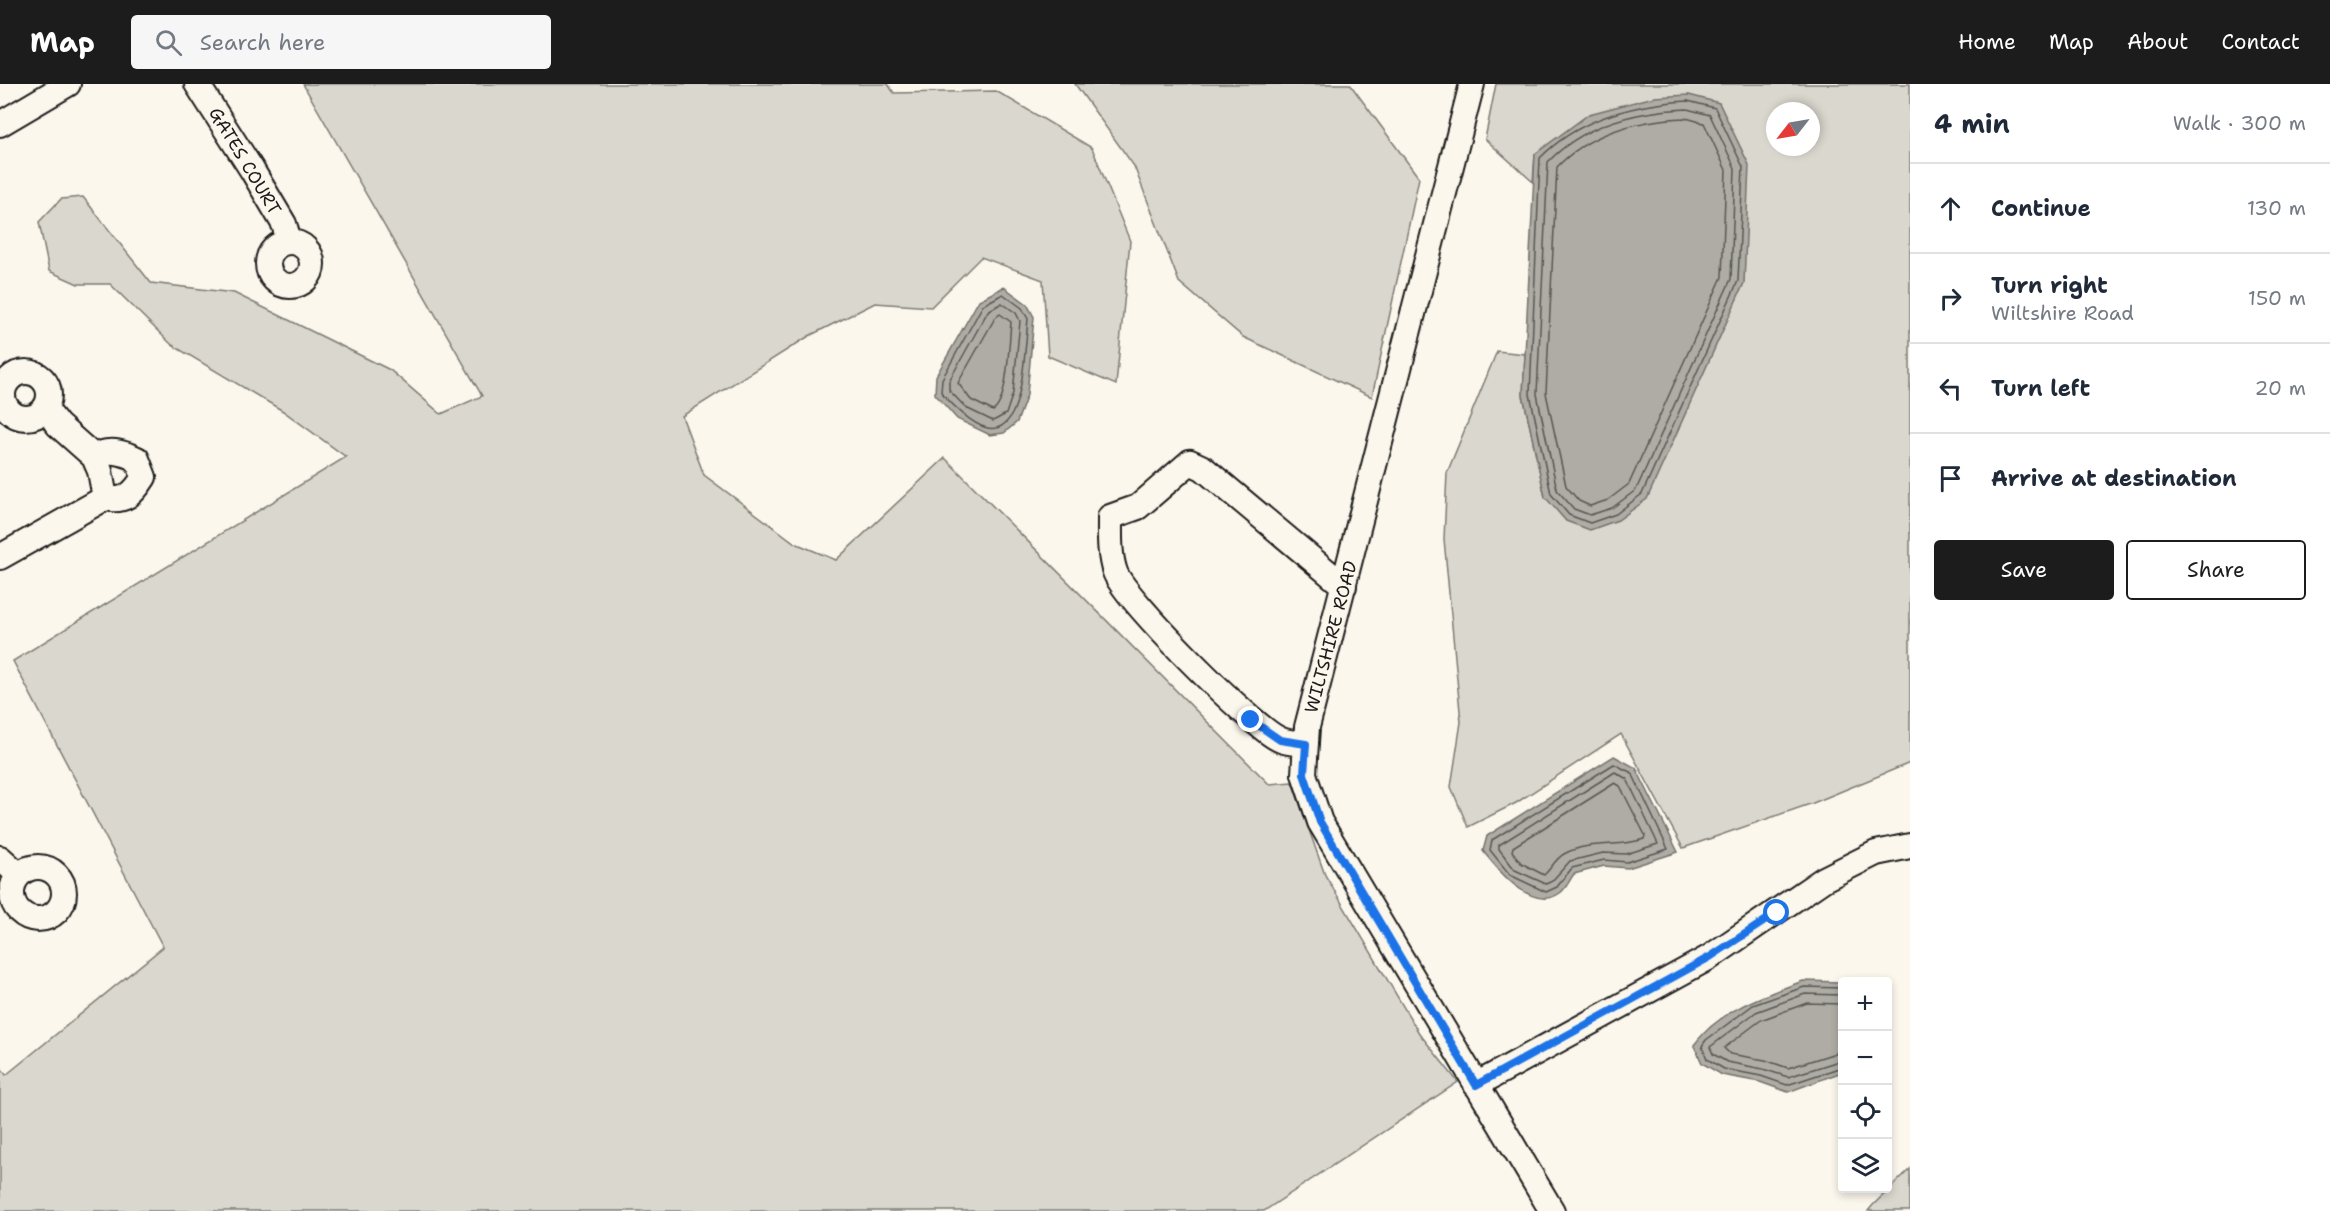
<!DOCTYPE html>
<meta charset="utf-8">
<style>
:root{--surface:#fff;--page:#f6f6f7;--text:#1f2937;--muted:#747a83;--line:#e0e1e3;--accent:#1c1c1c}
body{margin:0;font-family:"Shantell Sans",sans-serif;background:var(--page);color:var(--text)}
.controls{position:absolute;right:18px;bottom:18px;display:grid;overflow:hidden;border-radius:6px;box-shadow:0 3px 9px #0003}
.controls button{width:54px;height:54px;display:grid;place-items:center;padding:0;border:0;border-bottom:2px solid var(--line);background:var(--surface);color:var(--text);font:30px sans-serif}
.compass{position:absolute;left:1766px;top:18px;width:54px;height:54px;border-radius:50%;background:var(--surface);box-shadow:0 3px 9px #0003;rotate:239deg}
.stop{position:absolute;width:18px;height:18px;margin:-14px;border:4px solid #1a73e8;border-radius:50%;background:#fff}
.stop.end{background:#1a73e8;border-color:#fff;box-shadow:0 2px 6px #0008}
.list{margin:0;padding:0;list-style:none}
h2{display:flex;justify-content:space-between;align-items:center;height:78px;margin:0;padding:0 24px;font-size:26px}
h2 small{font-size:20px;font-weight:400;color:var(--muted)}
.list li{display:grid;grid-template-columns:39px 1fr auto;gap:18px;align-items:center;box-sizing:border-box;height:90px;padding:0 24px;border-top:2px solid var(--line)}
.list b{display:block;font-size:22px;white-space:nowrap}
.list p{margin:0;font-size:20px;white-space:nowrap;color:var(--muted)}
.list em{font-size:20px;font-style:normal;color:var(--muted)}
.actions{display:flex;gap:12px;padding:18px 24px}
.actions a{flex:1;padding:14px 0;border:2px solid var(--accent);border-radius:6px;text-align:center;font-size:21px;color:var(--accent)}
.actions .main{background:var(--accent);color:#fff}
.icon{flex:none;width:33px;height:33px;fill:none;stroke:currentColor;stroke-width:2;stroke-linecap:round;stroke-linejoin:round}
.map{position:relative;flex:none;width:1910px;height:1127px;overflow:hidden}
header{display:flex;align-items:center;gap:36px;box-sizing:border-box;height:84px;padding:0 30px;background:var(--accent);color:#fff}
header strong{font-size:28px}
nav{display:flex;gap:33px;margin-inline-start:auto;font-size:21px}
.search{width:420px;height:54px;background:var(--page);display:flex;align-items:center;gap:15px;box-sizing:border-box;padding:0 21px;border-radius:6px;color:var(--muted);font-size:22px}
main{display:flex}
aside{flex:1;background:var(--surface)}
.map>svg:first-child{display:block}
.green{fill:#dad7ce;stroke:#7b7a75;stroke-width:1.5;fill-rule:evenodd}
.water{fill:#afaca5;stroke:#74726e;stroke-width:1.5}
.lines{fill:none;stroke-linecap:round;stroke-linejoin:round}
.shore{stroke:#575653;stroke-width:1.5}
.minor-casing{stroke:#1c1c1c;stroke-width:28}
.minor{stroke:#fbf7ec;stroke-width:24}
.route{stroke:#1a73e8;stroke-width:8}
.labels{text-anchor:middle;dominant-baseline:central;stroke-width:4.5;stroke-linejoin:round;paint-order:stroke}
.street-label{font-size:18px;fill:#1c1c1c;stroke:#fbf7ec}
</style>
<header>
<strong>Map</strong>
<div class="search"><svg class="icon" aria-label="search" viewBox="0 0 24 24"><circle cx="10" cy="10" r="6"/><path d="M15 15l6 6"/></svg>Search here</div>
<nav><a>Home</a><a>Map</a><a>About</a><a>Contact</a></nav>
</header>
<main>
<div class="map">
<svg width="1910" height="1127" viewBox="0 0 1910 1127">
<rect width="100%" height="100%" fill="#fbf7ec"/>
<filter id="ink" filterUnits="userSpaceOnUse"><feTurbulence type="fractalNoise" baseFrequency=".0167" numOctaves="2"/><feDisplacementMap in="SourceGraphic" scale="12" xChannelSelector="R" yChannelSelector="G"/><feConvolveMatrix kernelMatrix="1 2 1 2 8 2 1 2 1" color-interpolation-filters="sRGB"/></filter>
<g filter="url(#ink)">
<path class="green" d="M303 0H888L894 9 996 7 1092 64 1130 157 1116 301 1048 272 1043 196 981 173 931 223 875 219 809 252 682 332 704 391 795 459 836 476 945 374 1269 700 1292 698 1325 791 1419 949 1458 998 1264 1127H0V982L6 991 163 863 13 577 346 373 283 327 172 261 110 200H78L49 187 39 138 61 115 83 113 151 199 234 209 390 286 441 330 482 312Z
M1075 0H1350L1419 94 1372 313 1243 253 1179 198 1134 82Z
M1496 0H1910V679L1813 719 1683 764 1621 650 1516 719 1468 743 1451 703 1461 638 1444 455 1447 389 1497 267 1525 270 1523 311 1545 413 1535 70 1533 98 1485 55ZM1775 27H1811V63H1775Z
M1910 1085V1127H1868L1873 1121Z"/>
<path class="water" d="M1689 11 1719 19 1749 81 1744 199 1647 415 1618 436 1590 446 1566 437 1545 413 1523 311 1535 70 1589 30 1654 13Z
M1004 203 1027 220 1034 233 1027 311 1017 338 1004 349 990 351 957 335 935 310 936 292 979 216Z
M1614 672 1636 684 1678 768 1628 784 1604 782 1574 790C1570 795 1566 805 1560 809 1532 829 1498 786 1483 767L1487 752Z
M1803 897 1842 898V988L1788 1008 1760 998 1722 991 1702 979 1694 961C1719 926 1765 911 1803 897Z"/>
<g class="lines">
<path class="shore" d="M1688 17 1715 24 1743 83 1738 197 1642 410 1616 430 1590 439 1569 431 1551 410 1530 310 1540 74C1579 34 1634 20 1688 17Z
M1687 25 1710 31 1735 84 1731 195 1636 406 1612 424 1590 431 1574 425 1557 406 1537 310 1548 78C1584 40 1636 27 1687 25Z
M1686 34 1704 39 1726 86 1722 193 1629 400 1608 416 1590 422 1579 417 1566 402 1546 309 1557 83C1590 48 1639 36 1686 34Z
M1003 210 1022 224 1028 235C1022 296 1022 400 941 308L942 295 983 221Z
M1002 219 1016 229 1020 237 1013 309 1006 330 993 337 966 324 949 306V297L988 227Z
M1000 230 1011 238C1009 257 1008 319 993 327L971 316 958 299 995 234Z
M1614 680 1632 689 1668 765 1627 778 1604 776 1572 784 1557 803 1546 808 1510 791 1490 766 1492 756Z
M1615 688 1627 695 1658 760 1626 770 1603 769 1570 777 1552 797 1546 800 1515 786 1499 765V761Z
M1615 699 1620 702 1645 751 1644 755C1619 764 1589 756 1564 770 1555 775 1551 785 1544 791L1521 779 1512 767 1513 763Z
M1842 904 1804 903 1753 921 1706 956 1702 962 1707 975 1724 985 1761 992 1787 1001 1842 983
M1842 911 1805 910 1756 928 1710 963 1713 970 1727 978 1763 985 1788 993 1842 976
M1842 920 1807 919 1761 936 1724 964 1730 970 1765 976 1788 984 1842 967"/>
<g class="minor-casing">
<path id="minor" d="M197 0 252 86 284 140 289 157
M1472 0 1307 643 1304 690 1320 738 1552 1127
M0 40 68 0
M268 180a22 22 0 1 1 44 0a22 22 0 1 1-44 0Z
M3 311a23 23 0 1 1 46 0a23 23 0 1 1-46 0Z
M45 324 58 341 94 373
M0 473 105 414C125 419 134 409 144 393L137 375C122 368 108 364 94 373L100 387 105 414
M1306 660C1298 659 1286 659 1279 655 1252 643 1124 514 1115 488 1109 471 1110 451 1110 433L1138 423 1190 378 1203 384 1344 502
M0 774 19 791
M12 809a26 26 0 1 1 52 0a26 26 0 1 1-52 0Z
M1476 1001 1710 873 1824 795 1876 769 1910 762"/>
</g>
<use href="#minor" class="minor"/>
</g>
</g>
<g class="lines" filter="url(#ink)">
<path class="route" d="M1251 636 1280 656 1306 660 1304 690 1320 738 1476 1001 1710 873 1777 829"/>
</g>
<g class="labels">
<g class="street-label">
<text transform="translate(245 77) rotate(59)">GATES COURT</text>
<text transform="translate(1331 553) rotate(-75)">WILTSHIRE ROAD</text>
</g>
</g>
</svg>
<div class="controls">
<button>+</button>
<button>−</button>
<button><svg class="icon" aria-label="locate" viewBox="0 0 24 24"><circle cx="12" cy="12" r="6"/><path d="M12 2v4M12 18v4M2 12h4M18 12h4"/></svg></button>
<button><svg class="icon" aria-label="layers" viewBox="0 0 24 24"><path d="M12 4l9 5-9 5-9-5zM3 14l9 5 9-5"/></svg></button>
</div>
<svg class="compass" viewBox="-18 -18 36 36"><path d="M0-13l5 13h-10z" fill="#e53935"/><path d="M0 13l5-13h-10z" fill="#747a83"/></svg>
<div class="stop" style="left:1777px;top:829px"></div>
<div class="stop end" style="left:1251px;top:636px"></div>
</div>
<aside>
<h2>4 min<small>Walk · 300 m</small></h2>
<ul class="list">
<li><svg class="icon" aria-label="ahead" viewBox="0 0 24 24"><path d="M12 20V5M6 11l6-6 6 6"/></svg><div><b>Continue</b></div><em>130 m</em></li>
<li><svg class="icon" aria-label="right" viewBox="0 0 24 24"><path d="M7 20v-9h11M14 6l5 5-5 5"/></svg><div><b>Turn right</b><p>Wiltshire Road</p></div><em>150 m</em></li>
<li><svg class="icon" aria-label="left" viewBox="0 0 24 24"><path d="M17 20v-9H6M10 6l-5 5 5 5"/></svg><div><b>Turn left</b></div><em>20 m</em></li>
<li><svg class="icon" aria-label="arrive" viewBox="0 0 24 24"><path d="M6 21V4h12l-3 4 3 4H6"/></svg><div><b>Arrive at destination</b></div></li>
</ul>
<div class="actions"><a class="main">Save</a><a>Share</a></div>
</aside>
</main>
